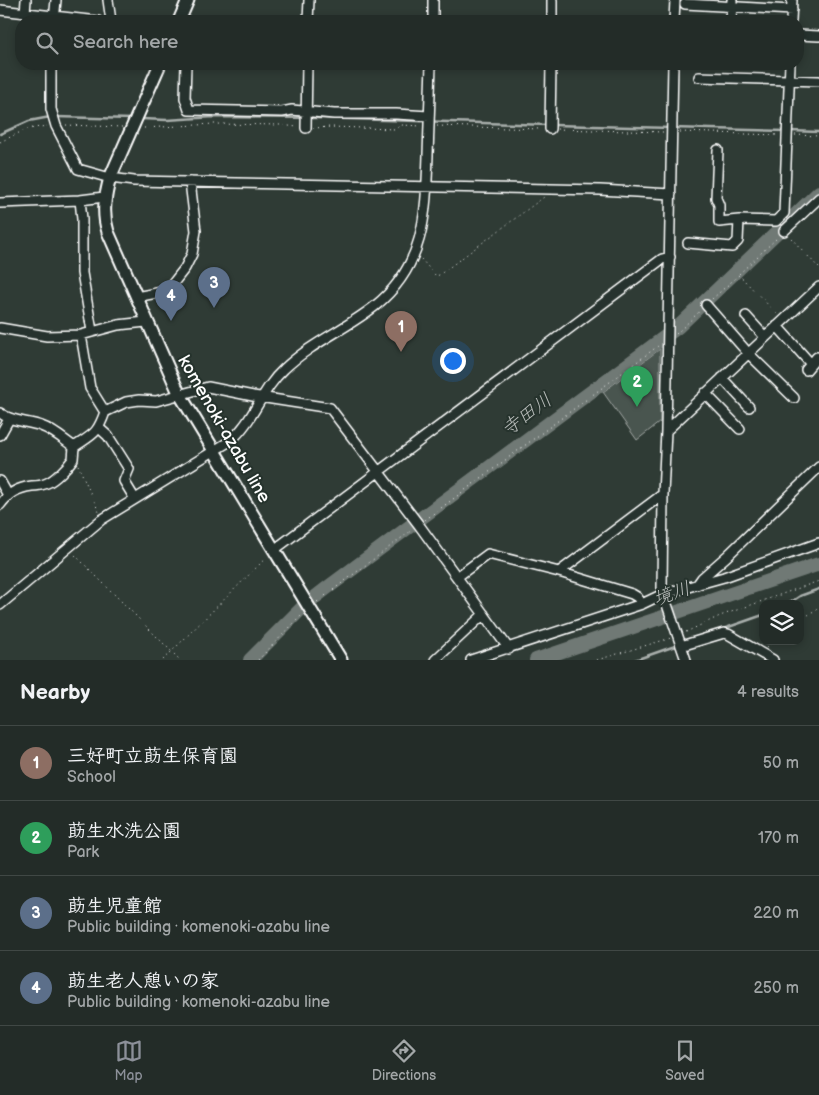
<!DOCTYPE html>
<meta charset="utf-8">
<style>
:root{--surface:#232c28;--page:#2f3834;--text:#f1f3f6;--muted:#a3a7a8;--line:#404845;--accent:#8c9099}
body{margin:0;font-family:"Balsamiq Sans","Klee One",sans-serif;background:var(--page);color:var(--text)}
.controls{position:absolute;right:15px;bottom:15px;display:grid;overflow:hidden;border-radius:10px;box-shadow:0 2px 8px #0003}
.controls button{width:45px;height:45px;display:grid;place-items:center;padding:0;border:0;border-bottom:1px solid var(--line);background:var(--surface);color:var(--text);font:25px sans-serif}
.you{position:absolute;left:452px;top:360px;width:18px;height:18px;margin:-12px;border:4px solid #fff;border-radius:50%;background:#1a73e8;box-shadow:0 0 0 8px #1a73e833}
.badge{display:grid;place-items:center;width:32px;height:32px;border-radius:50%;background:var(--accent);color:#fff;font-size:16px;font-weight:700}
.pin{position:absolute;translate:-50% -41px;filter:drop-shadow(0 1px 2px #0008)}
.pin::after{content:'';position:absolute;top:26px;width:18px;height:15px;background:inherit;clip-path:polygon(0 0,100% 0,50% 100%)}
.list{margin:0;padding:0;list-style:none}
h2{display:flex;justify-content:space-between;align-items:center;height:65px;margin:0;padding:0 20px;font-size:21px}
h2 small{font-size:16px;font-weight:400;color:var(--muted)}
.list li{display:grid;grid-template-columns:32px 1fr auto;gap:15px;align-items:center;box-sizing:border-box;height:75px;padding:0 20px;border-top:1px solid var(--line)}
.list b{display:block;font-size:19px;white-space:nowrap}
.list p{margin:0;font-size:16px;white-space:nowrap;color:var(--muted)}
.list em{font-size:16px;font-style:normal;color:var(--muted)}
.icon{flex:none;width:28px;height:28px;fill:none;stroke:currentColor;stroke-width:2;stroke-linecap:round;stroke-linejoin:round}
.map{position:relative;flex:none;width:819px;height:660px;overflow:hidden}
.search{position:absolute;background:var(--surface);box-shadow:0 2px 8px #0003;left:15px;right:15px;top:15px;height:55px;display:flex;align-items:center;gap:12px;box-sizing:border-box;padding:0 18px;border-radius:20px;color:var(--muted);font-size:19px}
.sheet{height:365px;background:var(--surface)}
nav{display:flex;justify-content:space-around;align-items:center;box-sizing:border-box;height:70px;border-top:1px solid var(--line);background:var(--surface);font-size:14px;color:var(--muted)}
nav a{display:grid;justify-items:center;gap:2px}
nav .on{color:var(--accent)}
.map>svg:first-child{display:block}
.green{fill:#4a544f;stroke:#a4aaa7}
.lines{fill:none;stroke-linecap:round;stroke-linejoin:round}
.stream{stroke:#a9afac;stroke-width:2.5}
.river{stroke:#707975;stroke-width:14}
.minor-casing{stroke:#fff;stroke-width:12}
.major-casing{stroke:#fff;stroke-width:15}
.path{stroke:#fff;stroke-width:1;stroke-dasharray:1 4;stroke-linecap:butt}
.minor{stroke:#26332d;stroke-width:9}
.major{stroke:#26332d;stroke-width:11}
.labels{text-anchor:middle;dominant-baseline:central;stroke-width:4;stroke-linejoin:round;paint-order:stroke}
.street-label{font-size:18px;fill:#fff;stroke:#26332d}
.water-label{font-size:19px;font-style:italic;fill:#b8bcba;stroke:#26332d}
</style>
<div class="map">
<svg width="819" height="660" viewBox="0 0 819 660">
<rect width="100%" height="100%" fill="#2f3b35"/>
<filter id="ink" filterUnits="userSpaceOnUse"><feTurbulence type="fractalNoise" baseFrequency=".02" numOctaves="2"/><feDisplacementMap in="SourceGraphic" scale="10" xChannelSelector="R" yChannelSelector="G"/><feConvolveMatrix kernelMatrix="1 2 1 2 8 2 1 2 1" color-interpolation-filters="sRGB"/></filter>
<g filter="url(#ink)">
<path class="green" d="M660 349V422L637 440 603 392Z"/>
<g class="lines">
<path class="stream" d="M56 117 133 119
M141 119 167 120 214 117 317 118 548 125
M553 125 785 131
M790 131 819 132
M0 134 29 121 50 117
M788 604 800 596 819 589
M723 629 763 615
M635 660 678 645"/>
<path class="river" d="M250 660 305 605 327 588 678 327 819 192
M536 660 819 564"/>
<g class="minor-casing">
<path id="minor" d="M108 0 111 21
M685 4 792 10
M0 10 98 21
M25 13 26 0
M54 21 56 0
M308 21 309 0
M433 21V0
M552 21V0
M674 21 675 0
M731 21 732 0
M791 21 792 0
M798 35 819 36
M51 64V109L56 126 78 169 110 178 134 181 600 190 671 194
M186 64 185 98 189 110 282 112 292 110 334 114H396L429 116
M673 64 666 431 663 494 662 590 686 660
M699 77 819 81
M306 128 307 64
M550 129 551 64
M718 150 716 198 719 205V222L739 220
M80 200 82 219V273L92 331
M0 203 80 200 104 197
M784 231 819 198
M688 243 732 247 738 241 739 220 776 221 784 213 790 64
M136 297 167 291 185 268 192 254 196 231 190 182
M706 305 748 353 794 398
M746 316 765 337
M777 326 811 364
M0 328 47 336 81 335 118 325 146 322
M81 335 90 388 105 412
M806 370 817 357
M722 378 749 407
M705 393 740 429
M0 413C12 422 27 421 41 426 53 430 63 439 74 447
M99 428 108 436 129 469 124 481 135 499
M666 431 819 287
M0 435 9 419
M0 481 8 495
M0 505C9 493 17 488 32 486 37 486 43 485 47 483 55 480 68 466 73 459L74 447C93 434 97 435 105 412L126 402 139 400 156 401 208 387 253 396 330 408 419 525 509 649
M274 550 662 259 670 257
M559 572 663 494
M457 577 488 554 559 572 632 594 637 597 642 604
M697 585 702 578 727 556 819 467
M0 605 101 520 230 441C254 421 261 390 284 369 311 343 346 329 375 306 425 266 426 214 428 155 429 125 430 94 431 64
M681 646 724 633 728 634 773 660
M435 660 484 614
M471 660 642 604 663 594 724 577 819 543"/>
</g>
<g class="major-casing">
<path id="major" d="M179 21 188 0
M160 64 110 178C105 196 102 213 108 232L179 393 341 660"/>
</g>
<path class="path" d="M66 125 122 127
M437 126 541 129
M144 128 214 124 281 125 297 127
M313 128 331 127 395 129 402 125 421 126
M557 129 663 132
M680 132 778 135
M795 135 819 136
M0 142 27 129 47 126
M791 238 819 268
M421 259 436 276 439 275 544 197
M739 274 778 237
M712 299 739 275 777 314
M676 334 700 311
M78 465 99 512
M425 520 658 346
M75 555 180 660
M317 602 412 530
M800 621 819 607
M686 632 720 616 819 581
M767 647 774 641
M163 660 266 558
M258 660 303 614
M597 660 671 638"/>
<use href="#minor" class="minor"/>
<use href="#major" class="major"/>
</g>
</g>
<g class="labels">
<g class="street-label">
<text transform="translate(224 429) rotate(60)">komenoki-azabu line</text>
</g>
<g class="water-label">
<text transform="translate(527 415) rotate(-37)">寺田川</text>
<text transform="translate(672 594) rotate(-19)">境川</text>
</g>
</g>
</svg>
<div class="controls">
<button><svg class="icon" aria-label="layers" viewBox="0 0 24 24"><path d="M12 4l9 5-9 5-9-5zM3 14l9 5 9-5"/></svg></button>
</div>
<div class="you"></div>
<div class="pin badge" style="left:401px;top:352px;background:#8d6e63">1</div>
<div class="pin badge" style="left:637px;top:407px;background:#2e9e5b">2</div>
<div class="pin badge" style="left:214px;top:308px;background:#5c6f8a">3</div>
<div class="pin badge" style="left:171px;top:321px;background:#5c6f8a">4</div>
<div class="search"><svg class="icon" aria-label="search" viewBox="0 0 24 24"><circle cx="10" cy="10" r="6"/><path d="M15 15l6 6"/></svg>Search here</div>
</div>
<section class="sheet">
<h2>Nearby<small>4 results</small></h2>
<ul class="list">
<li><span class="badge" style="background:#8d6e63">1</span><div><b>三好町立莇生保育園</b><p>School</p></div><em>50 m</em></li>
<li><span class="badge" style="background:#2e9e5b">2</span><div><b>莇生水洗公園</b><p>Park</p></div><em>170 m</em></li>
<li><span class="badge" style="background:#5c6f8a">3</span><div><b>莇生児童館</b><p>Public building · komenoki-azabu line</p></div><em>220 m</em></li>
<li><span class="badge" style="background:#5c6f8a">4</span><div><b>莇生老人憩いの家</b><p>Public building · komenoki-azabu line</p></div><em>250 m</em></li>
</ul>
</section>
<nav>
<a class="on"><svg class="icon" aria-label="map" viewBox="0 0 24 24"><path d="M3 6l6-2 6 2 6-2v14l-6 2-6-2-6 2zM9 4v14M15 6v14"/></svg>Map</a>
<a><svg class="icon" aria-label="directions" viewBox="0 0 24 24"><path d="M12 3l9 9-9 9-9-9zM9 14v-3h6M13 9l2 2-2 2"/></svg>Directions</a>
<a><svg class="icon" aria-label="saved" viewBox="0 0 24 24"><path d="M7 4h10v16l-5-4-5 4z"/></svg>Saved</a>
</nav>
